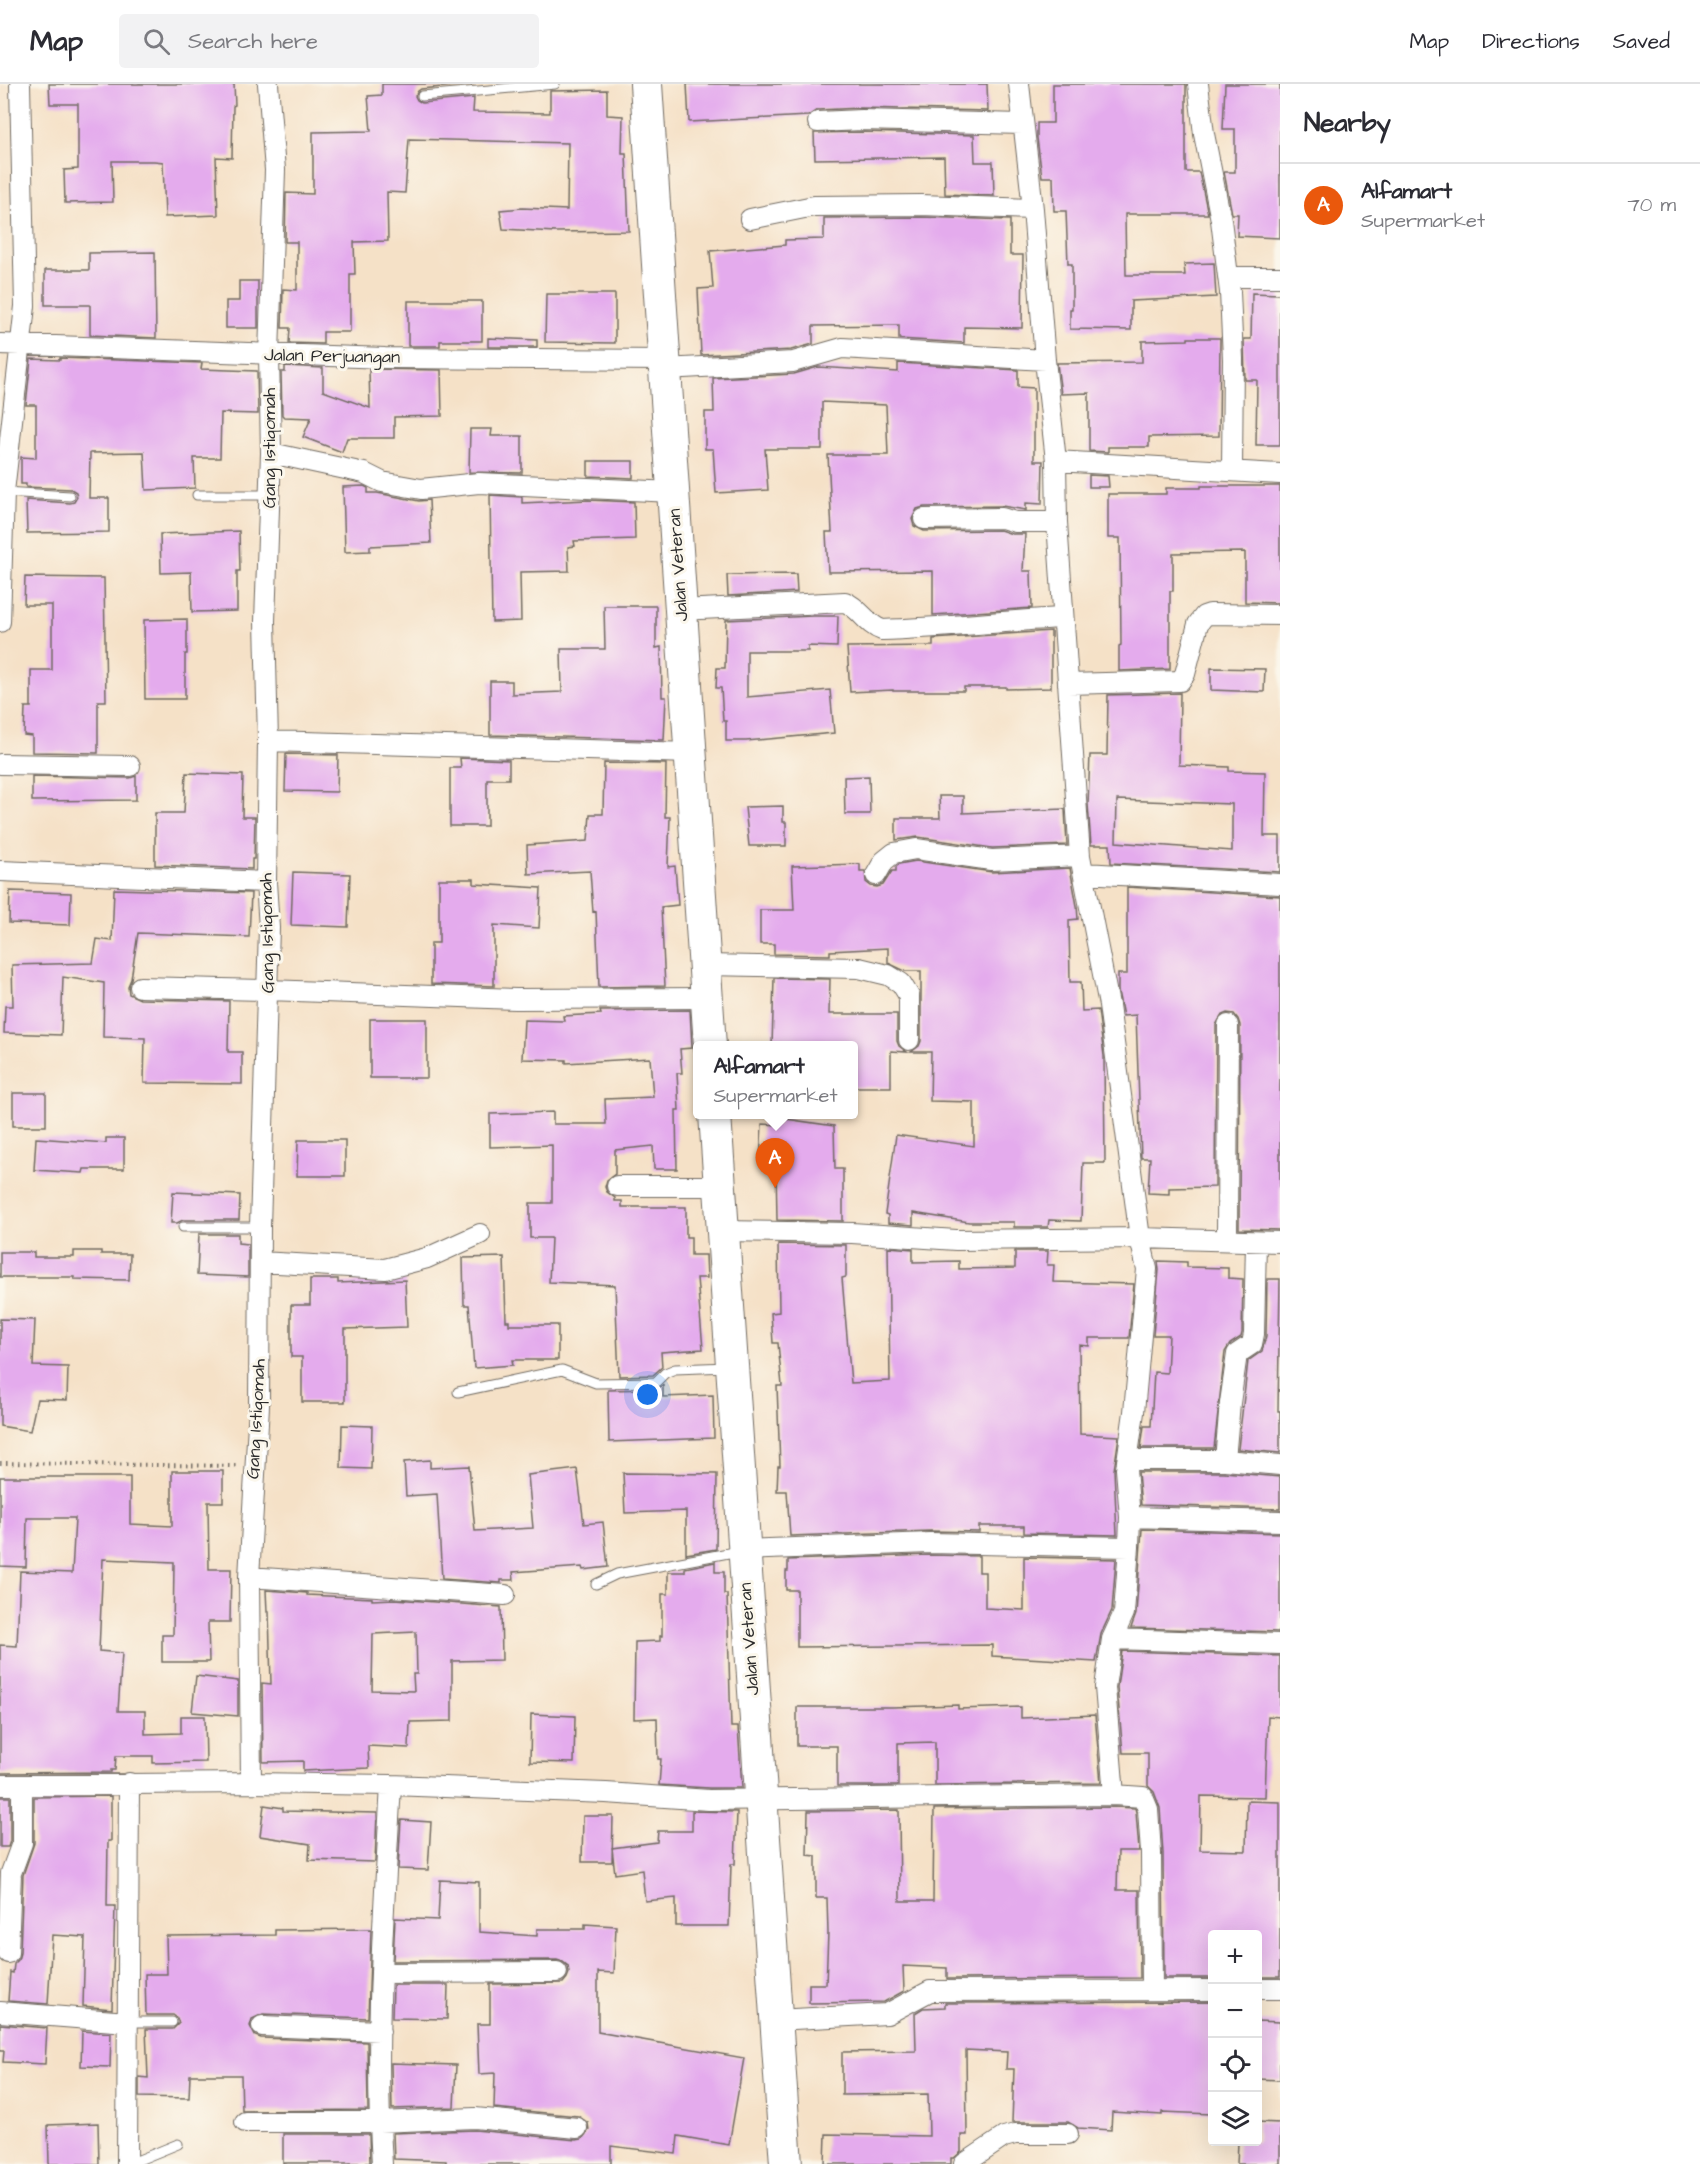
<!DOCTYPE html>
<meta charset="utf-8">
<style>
:root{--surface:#fff;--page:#f2f2f3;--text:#2b2b33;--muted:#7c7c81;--line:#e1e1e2;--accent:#ea580c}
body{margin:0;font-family:"Architects Daughter",sans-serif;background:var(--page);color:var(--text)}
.controls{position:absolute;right:18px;bottom:18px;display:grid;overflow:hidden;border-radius:6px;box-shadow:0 6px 24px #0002}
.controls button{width:54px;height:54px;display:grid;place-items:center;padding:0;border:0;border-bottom:2px solid var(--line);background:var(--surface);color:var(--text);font:30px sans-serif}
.you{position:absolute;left:648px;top:1311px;width:21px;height:21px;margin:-15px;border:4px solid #fff;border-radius:50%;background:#1a73e8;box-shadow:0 0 0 9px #1a73e833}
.badge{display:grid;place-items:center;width:39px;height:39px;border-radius:50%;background:var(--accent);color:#fff;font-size:20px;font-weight:700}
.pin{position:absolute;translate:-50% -50px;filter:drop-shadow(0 2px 3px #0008)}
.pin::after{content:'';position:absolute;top:32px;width:21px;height:18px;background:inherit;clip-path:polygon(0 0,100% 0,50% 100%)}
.popup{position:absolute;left:693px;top:957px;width:165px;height:78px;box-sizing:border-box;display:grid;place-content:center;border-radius:6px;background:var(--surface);filter:drop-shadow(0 2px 4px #0005);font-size:20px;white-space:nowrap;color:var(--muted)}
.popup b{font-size:22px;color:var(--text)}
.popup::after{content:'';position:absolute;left:50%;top:100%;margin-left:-12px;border:12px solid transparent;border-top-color:var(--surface)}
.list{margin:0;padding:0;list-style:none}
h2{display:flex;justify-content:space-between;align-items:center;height:78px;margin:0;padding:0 24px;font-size:26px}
h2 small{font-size:20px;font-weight:400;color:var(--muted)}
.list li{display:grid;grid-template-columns:39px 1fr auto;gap:18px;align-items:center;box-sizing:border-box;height:84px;padding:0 24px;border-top:2px solid var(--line)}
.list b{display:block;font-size:22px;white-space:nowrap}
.list p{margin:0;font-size:20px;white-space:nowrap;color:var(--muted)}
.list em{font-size:20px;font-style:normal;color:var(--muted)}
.icon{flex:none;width:33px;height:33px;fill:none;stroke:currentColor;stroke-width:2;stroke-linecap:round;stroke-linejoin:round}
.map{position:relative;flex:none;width:1280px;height:2080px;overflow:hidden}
header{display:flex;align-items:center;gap:36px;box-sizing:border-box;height:84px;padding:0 30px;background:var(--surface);border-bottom:2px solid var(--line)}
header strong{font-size:28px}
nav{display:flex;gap:33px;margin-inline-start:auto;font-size:21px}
.search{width:420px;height:54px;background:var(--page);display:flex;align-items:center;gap:15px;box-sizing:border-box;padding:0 21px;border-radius:6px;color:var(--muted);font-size:22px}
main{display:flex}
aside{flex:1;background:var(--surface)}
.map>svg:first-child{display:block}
.building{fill:#e4abed;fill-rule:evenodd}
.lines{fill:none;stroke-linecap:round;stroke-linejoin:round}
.service-casing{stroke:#726b62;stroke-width:11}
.minor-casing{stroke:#726b62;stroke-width:22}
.primary-casing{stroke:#726b62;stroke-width:34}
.path{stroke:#726b62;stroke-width:4;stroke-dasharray:1.5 4.5;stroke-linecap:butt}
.service{stroke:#fff;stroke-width:9}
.minor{stroke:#fff;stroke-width:20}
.primary{stroke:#fff;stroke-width:32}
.labels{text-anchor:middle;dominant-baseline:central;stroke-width:6;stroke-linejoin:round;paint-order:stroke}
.street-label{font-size:18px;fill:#2b2b2b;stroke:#fbf7ec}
</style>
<header>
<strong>Map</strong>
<div class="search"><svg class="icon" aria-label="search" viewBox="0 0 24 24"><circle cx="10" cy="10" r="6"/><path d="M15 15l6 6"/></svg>Search here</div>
<nav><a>Map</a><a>Directions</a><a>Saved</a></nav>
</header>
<main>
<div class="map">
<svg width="1280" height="2080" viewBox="0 0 1280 2080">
<rect width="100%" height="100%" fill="#fbf7ec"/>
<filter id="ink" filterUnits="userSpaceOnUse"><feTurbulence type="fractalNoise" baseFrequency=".0167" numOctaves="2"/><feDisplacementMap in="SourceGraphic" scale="12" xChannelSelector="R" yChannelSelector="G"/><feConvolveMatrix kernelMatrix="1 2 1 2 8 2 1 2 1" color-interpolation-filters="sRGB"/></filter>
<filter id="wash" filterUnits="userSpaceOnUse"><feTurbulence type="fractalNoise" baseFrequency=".008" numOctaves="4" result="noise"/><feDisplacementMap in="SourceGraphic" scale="24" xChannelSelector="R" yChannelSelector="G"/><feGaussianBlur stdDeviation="1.35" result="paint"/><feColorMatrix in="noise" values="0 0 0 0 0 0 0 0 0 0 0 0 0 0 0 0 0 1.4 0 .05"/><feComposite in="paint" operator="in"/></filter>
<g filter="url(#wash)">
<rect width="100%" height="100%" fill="#f5e1c7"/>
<g id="blocks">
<path class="building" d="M49 0H234L235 21 233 22 232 74 216 73 218 131 165 133 163 78 154 77H112L113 118 65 119 64 86 78 85V20H50Z
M382 0H474L421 5 418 7 415 12 417 16 422 19 474 14 473 28 550 29V7L607 6V31L623 32 622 69H626L629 147 555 148 503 145 500 126 522 124 567 126 568 59 409 55 405 109 387 108 388 157 354 158 355 190H350V248H323V260L289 259 290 244H282L283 205 297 206V158H285L286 109 313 110V48L371 47 368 12 382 11Z
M687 0H987L988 27 861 24 817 26 808 32 689 38Z
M1053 0H1186V88H1199L1208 130H1125L1126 191H1185L1184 180 1214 179 1216 213 1131 217V246L1070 245V225H1072V180H1068L1066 127H1054L1053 93H1042L1037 54V39H1053Z
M1225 0H1280V154L1237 152 1238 130H1232L1224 88H1235V45H1223Z
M862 48 974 51 975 78H993L994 112 945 110 944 73 815 75 814 49Z
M921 133 1010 136V171H1023L1022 244 964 243V259L899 255V241L813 242V260L791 266 701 271 698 205 713 204 710 167 785 161V156L824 155V134Z
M155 168 156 254 90 251V221H45V186H89V169Z
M239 197H258V244H226V217H239Z
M1252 209 1280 210V361H1256L1257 296H1245L1244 255H1251Z
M546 210H615V259L545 258Z
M408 217H482V257H440V262H408Z
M488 254 537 256V263H488Z
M1188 254H1220L1219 352 1149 353V363H1108V368L1089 367V309L1061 310 1057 279 1142 278V257L1188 256Z
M60 274 202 279 201 285 257 287 258 330 221 329 220 374H194L195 404 146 406 144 368 90 369 89 414H109V448L27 449 26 416 70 419 74 418 77 413 76 408 71 405 26 403V400H21V373L36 374V321H26L31 275 60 276Z
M898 279 1018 286V303L1034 304V377H1043L1042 420 1026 419V426L1002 422 924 423 917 425 912 435 914 442 924 447 1000 446 1012 450H1025L1023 487H1031L1032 524 933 531V487L828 488 826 448H832L828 371H888L886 321 822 318V365H765L768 406 716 409 713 365H705V328H714L713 294 794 290 818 283 898 288Z
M285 282 323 284V307L370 324 369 285 441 286 442 332 394 333V354H347L342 368 303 353 311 334 284 333 282 331 281 288H285Z
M470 345H492L491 352H522V389L469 388Z
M588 377H633V394L588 392Z
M1089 391 1108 392 1109 403H1089Z
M364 402 368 404V409H377L419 417 429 416 431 459 370 462V467L345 468 343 403Z
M1201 402H1280V519L1245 518V468L1173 469V507H1170V585L1119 587V562L1121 561 1120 454H1108V410H1166V404H1201Z
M490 411 522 413V419L588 416 634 418 635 455 574 457 575 462 568 463 569 487 520 488 521 537 492 538Z
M239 447 240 487H237V527L192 528 191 488 161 489 160 450Z
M796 490 797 508 728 512 727 491Z
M25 493 104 494 106 617H98V669L32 668V652L24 651 25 623H31V586H52V521H24Z
M604 522H656V564L661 563 662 613H666L664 656 490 651V597H512V610L562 608 561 565H605Z
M813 532H838L837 563 808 562V567H747V613L830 606 834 649 746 657H726V637H723L721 604H716L717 584H725L726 536Z
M187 535V570H185V615H145L144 536Z
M1051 547V604L1006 605V603H964V607H893V606L850 608 847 563 933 562V555Z
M1211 584 1265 585 1264 608 1211 606Z
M1180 609 1179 681 1229 683V687L1265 688 1264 752H1280V788L1111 779 1110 761H1091L1088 720 1090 671H1107L1108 611ZM1117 716 1232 720V767L1116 758Z
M286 670 338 671 337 708 285 707Z
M460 674 509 676V695H487V742H450V684H461Z
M604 679 666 680 665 733H670L668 783 675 782 678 821 661 823 665 902 599 903 596 827 593 828 590 787 528 790 527 761 588 757 590 730H603Z
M186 689 243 691 242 733H255L254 775H252V785L155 781V729H184Z
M32 692 130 694 136 692V716L32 717Z
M869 692 870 730H845L844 693Z
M939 712H963V729L1065 725 1067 761 992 764 918 753 896 756V734H940Z
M783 722V738H786V762H749L745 723Z
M916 777 992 788 1070 784 1077 822 1078 835 1069 836 1070 898H1081L1082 927 1098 926 1104 972 1105 1079H1083L1081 1137 1049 1136 1048 1143H1014V1138H969L913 1129V1141L888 1139V1131L885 1130 896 1051 974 1062V1018L930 1017 931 968H911L919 962 921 957V887H905L888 879V864L830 867V871L774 870V860H760V826H794L792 782 860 780V787H865L866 798 871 802 877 803 883 801 892 787H896V783L899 780Z
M293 788 350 790 348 843 291 841Z
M439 795H474V800L541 804 539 844 494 841V902L431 900V859H439Z
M1127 803 1280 812V1146L1239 1145 1240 941 1238 935 1234 930 1227 929 1222 931 1216 941 1215 1103 1169 1104V1110L1148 1109 1150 1074H1141L1136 931 1123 932 1118 907V890H1127Z
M114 805 251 809 249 853 138 849 131 895 128 902 129 910 140 915 229 917 228 968H242V1000L144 999 145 954 103 953 104 899 63 893 61 951 4 949 5 922H13L12 881 93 879 97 855 112 857Z
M10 807 71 809 70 841 9 839Z
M774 894 830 895 829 930H897V957L899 962 907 968 891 967V1003H853V962H772Z
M690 926 692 964 680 965 682 989H677L679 1026H676L677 1085H654L653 1062 615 1066V1090L607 1096 605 1103 607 1108 615 1114V1117H622V1123H686V1153H691V1171H706L707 1194H697L703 1265 661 1268 662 1283 653 1291 619 1292 615 1201 549 1198 551 1154H530V1119H552V1061L490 1063V1030L553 1028V1040H606L605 1015 653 1013 650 974 566 979V976L522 975 524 936 564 937 563 932 601 930 600 927Z
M370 935H427V994H370Z
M13 1009H46V1042H13Z
M779 1034 834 1042 835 1085H843V1137L777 1136 776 1078 760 1077 762 1040 779 1041Z
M36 1054 106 1059V1054H124V1085H84L83 1089 34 1086Z
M298 1056H345V1092H297Z
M173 1108 240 1111 239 1136H183L177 1139H171Z
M199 1150H238V1159L248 1160V1193L197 1191Z
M778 1160 846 1161V1193L842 1194 851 1299 890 1297 888 1163 913 1165V1178L959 1177V1185L1015 1184V1167H1048L1047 1181H1054L1053 1198 1134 1200 1129 1254H1089V1262L1079 1261 1080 1350 1119 1352 1114 1386 1117 1451 1024 1449V1442H979V1448L930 1447 790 1452 787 1407H777L778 1382H780L777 1302H782L778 1259H773L771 1229 779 1228Z
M74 1167H101V1170H130L129 1196 74 1195V1193H0V1168H34V1173H74Z
M504 1173 506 1237H509V1241H558V1276H512L513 1281 474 1284 469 1221H464L463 1174Z
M1158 1177 1187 1178V1183L1228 1184V1194L1243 1195 1242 1249 1241 1253 1230 1260 1225 1268 1214 1364H1141L1144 1342H1151L1154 1288 1167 1289 1169 1251H1153L1159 1186Z
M310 1195H338V1199L405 1196 407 1243 345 1245V1318H302V1273H291V1221H310Z
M1267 1195H1280L1278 1327H1280V1369L1238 1365 1248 1277 1262 1267 1266 1252Z
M0 1235 35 1236 33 1282 68 1283 67 1316 37 1315 30 1347 0 1342Z
M663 1301V1313L713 1311 714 1354 609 1358 608 1306 656 1305Z
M342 1341 372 1342 371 1385 341 1384Z
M430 1376V1384L469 1382 475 1447 533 1444 528 1391 577 1385 584 1440 603 1438 608 1483 583 1486 582 1483 513 1488 514 1496H501V1499L442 1495 437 1410 406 1412 404 1378Z
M172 1387H223V1418H208L209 1485H231L230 1538H208L209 1578H162V1551H173L174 1478 103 1475 99 1567 122 1569 118 1627H145V1650L181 1649V1632H205L206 1678 153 1679V1672H116L115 1686H111V1688L0 1689V1561L17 1562 20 1487 72 1489 75 1434H27L26 1483 0 1482V1393H130V1440L172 1442Z
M1138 1388H1224L1280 1393V1425L1141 1421Z
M623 1389 717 1390 716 1465 686 1470V1427L625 1429Z
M1142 1445 1280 1449V1548L1131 1544 1136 1530Z
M930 1471 979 1472V1488H985V1524L1024 1526V1473L1116 1475 1112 1526 1101 1550 1096 1578 992 1572V1561L797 1563V1506H786V1487H788V1476Z
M715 1478V1488H724V1510H727L731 1643H738L742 1704H709L659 1701 661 1675H658L657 1634 634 1635 635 1558 660 1557V1552H662V1510H668V1488H685V1484Z
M266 1506 307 1509V1511L372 1514V1516L395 1515 501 1523 502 1576 452 1577V1637L410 1638 409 1664 368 1662 369 1684 303 1687V1677L263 1678 262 1599 271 1600 269 1528H267ZM416 1548 417 1590H413L414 1607 372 1606 373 1550Z
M1122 1567 1280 1572V1633L1268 1632 1265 1713 1201 1712 1200 1766 1246 1767 1247 1717 1280 1718V1893H1257V1851H1212V1894H1164L1163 1769 1160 1724 1154 1708 1148 1702V1669H1123L1117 1603Z
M196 1592 238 1597V1632L192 1628Z
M958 1621V1625L1021 1623V1634L1095 1631 1101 1699 935 1701V1658L898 1659V1702H837V1662H797V1623H892Z
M531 1630 575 1632 574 1679 530 1678Z
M111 1712V1757H108L107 1822H115L112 1925 83 1922 85 1853 52 1851 48 1920 8 1917 10 1888 13 1889 14 1880 18 1876 20 1869 23 1791 34 1759V1713Z
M0 1713H10V1757L8 1763H0Z
M264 1721 283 1724V1727L377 1729 375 1778 309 1776 310 1760 260 1752Z
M1114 1723 1135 1724 1136 1728 1139 1767H1118L1117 1806H1139L1140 1894 947 1895V1884L903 1882 904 1907 884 1918 809 1919V1900H826L828 1849 827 1814H816V1772L807 1771 808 1727 899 1726 900 1817H933L934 1725Z
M692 1727 737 1728 735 1780H731L729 1842H676V1814L645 1817 642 1786 615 1790 612 1764 657 1758 658 1747H692Z
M583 1732H613L612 1778H582Z
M401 1736 431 1738 428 1786 398 1785Z
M440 1796 479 1798V1848L537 1852V1845H585V1840L616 1842 614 1889 598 1888V1948L744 1974 729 2061 678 2052 676 2070 611 2062V2080H446V2077L394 2075 393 2049 475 2046 576 2056 582 2055 589 2046 588 2039 578 2032 494 2024 495 1989 479 1990 477 1940H490V1900L563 1899 567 1894 569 1889 568 1882 563 1878 557 1876 393 1877 395 1834 438 1836Z
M371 1845 368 1934 263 1930 252 1935 250 1942 255 1952 261 1954 367 1958 368 2026 242 2027 241 1991H190L189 2014 139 2013V1993L148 1994 146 1945H173L179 1939 177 1934 173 1931H146L145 1890H167L166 1852 275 1851V1846Z
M393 1901H448L447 1935 392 1934Z
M1212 1918V2030L1162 2028V2031L1112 2028 1111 2046 1078 2044 1068 2038H1012L1014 1985H1006L1007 1968 966 1966 967 2051H961V2068L954 2074H951V2080H825L826 2050 929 2052 928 2010 842 2011V1968L916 1967 915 1929 923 1924 945 1923V1919Z
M1257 1937 1280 1938V1996L1257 1995Z
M0 1940 47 1944 45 1980 3 1978 4 1967H0Z
M82 1947 111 1949 110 1983 81 1982Z
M391 1979 456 1981 454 2023 392 2025Z
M1257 2038 1280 2039V2080H1237L1238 2058H1257Z
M98 2039 99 2080H49L48 2041Z
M283 2050H369L370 2079H283Z"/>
</g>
</g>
<g filter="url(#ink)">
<use href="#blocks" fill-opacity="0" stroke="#726b62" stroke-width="1.5"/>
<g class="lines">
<g class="service-casing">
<path id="service" d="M422 12 555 0
M4 408 70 412
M197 411H269
M183 1143H260
M458 1308 562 1286 596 1299 656 1298 665 1289 675 1285 729 1283
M596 1500 617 1490 739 1467
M127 1938H172
M129 2080 178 2060"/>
</g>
<g class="minor-casing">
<path id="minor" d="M1019 0 1033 125 1045 276 1056 377 1057 438 1080 772 1109 921 1140 1154 1147 1185 1134 1328 1126 1385 1130 1433 1129 1463 1124 1529 1112 1555 1105 1603 1114 1711 1143 1713 1148 1725 1151 1769 1152 1906
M1198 0 1204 50 1221 136 1230 208 1233 275 1232 386
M818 38 862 36 1023 40
M750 135 814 122 921 121 1033 125
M1228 193H1280
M0 260 385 274 664 276
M665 285 793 278 842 264 1045 276
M271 369 364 389 382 398 421 405 479 399 673 408
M1056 377 1280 390
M924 435 1002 434 1015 438H1057
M681 526 845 518C860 524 867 541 882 546 943 544 1003 537 1063 534
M0 538 4 408 25 222 20 0
M1068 600 1180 597 1185 590 1198 540 1204 532 1210 530 1280 531
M268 657 691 669
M0 680 130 682
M0 787 266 798
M1084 789 1280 800
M876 791 884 777 894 769 916 765 991 776 1080 772
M705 881 859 884 888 891 901 899 909 912V956
M140 903 268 906 516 915 707 914
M617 1102H720
M722 1147 852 1149 956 1156 1140 1154 1280 1158
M1227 1155 1228 941
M260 1178 385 1185 427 1174 480 1150
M1127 1376H1225L1280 1381
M1225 1376 1230 1319 1237 1270 1252 1260 1254 1250 1256 1158
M1130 1433 1280 1437
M743 1466 930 1459 1129 1463
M249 1493 505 1511
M1112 1555 1280 1560
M251 1699 249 1493 259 1322 260 1143 269 844 266 798 268 657 265 537 271 369 269 271 275 86 268 0
M0 1701 251 1699 391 1701 606 1709 709 1716 1114 1711
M8 1869 11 1789 22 1759V1702
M382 1889 557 1888
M1258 1905H1280
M0 1928 127 1938
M775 1936 887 1930 930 1907 1212 1906
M262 1942 380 1947
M245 2038H379L475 2034 577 2044
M127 2080 129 1699
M382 2080C374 1954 384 1827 391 1701
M964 2080 1004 2053 1015 2050H1068"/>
</g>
<g class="primary-casing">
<path id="primary" d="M646 0 710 962
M715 1030 786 2080"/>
</g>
<path class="path" d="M0 1379 236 1382"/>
<use href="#service" class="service"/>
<use href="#minor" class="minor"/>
<use href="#primary" class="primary"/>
</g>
</g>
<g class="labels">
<g class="street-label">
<text transform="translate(332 272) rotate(1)">Jalan Perjuangan</text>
<text transform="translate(269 364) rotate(-90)">Gang Istiqomah</text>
<text transform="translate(678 481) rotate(-94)">Jalan Veteran</text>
<text transform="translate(267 849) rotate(-91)">Gang Istiqomah</text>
<text transform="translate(256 1335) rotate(-87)">Gang Istiqomah</text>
<text transform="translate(749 1555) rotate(-94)">Jalan Veteran</text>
</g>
</g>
</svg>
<div class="controls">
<button>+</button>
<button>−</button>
<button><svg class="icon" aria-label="locate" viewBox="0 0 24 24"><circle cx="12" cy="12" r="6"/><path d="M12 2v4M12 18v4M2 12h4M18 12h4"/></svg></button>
<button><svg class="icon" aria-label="layers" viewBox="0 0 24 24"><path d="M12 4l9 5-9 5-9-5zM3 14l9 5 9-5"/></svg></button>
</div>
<div class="you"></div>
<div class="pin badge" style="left:775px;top:1104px">A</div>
<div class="popup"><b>Alfamart</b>Supermarket</div>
</div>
<aside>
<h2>Nearby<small></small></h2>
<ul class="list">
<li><span class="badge">A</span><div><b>Alfamart</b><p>Supermarket</p></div><em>70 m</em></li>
</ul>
</aside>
</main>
